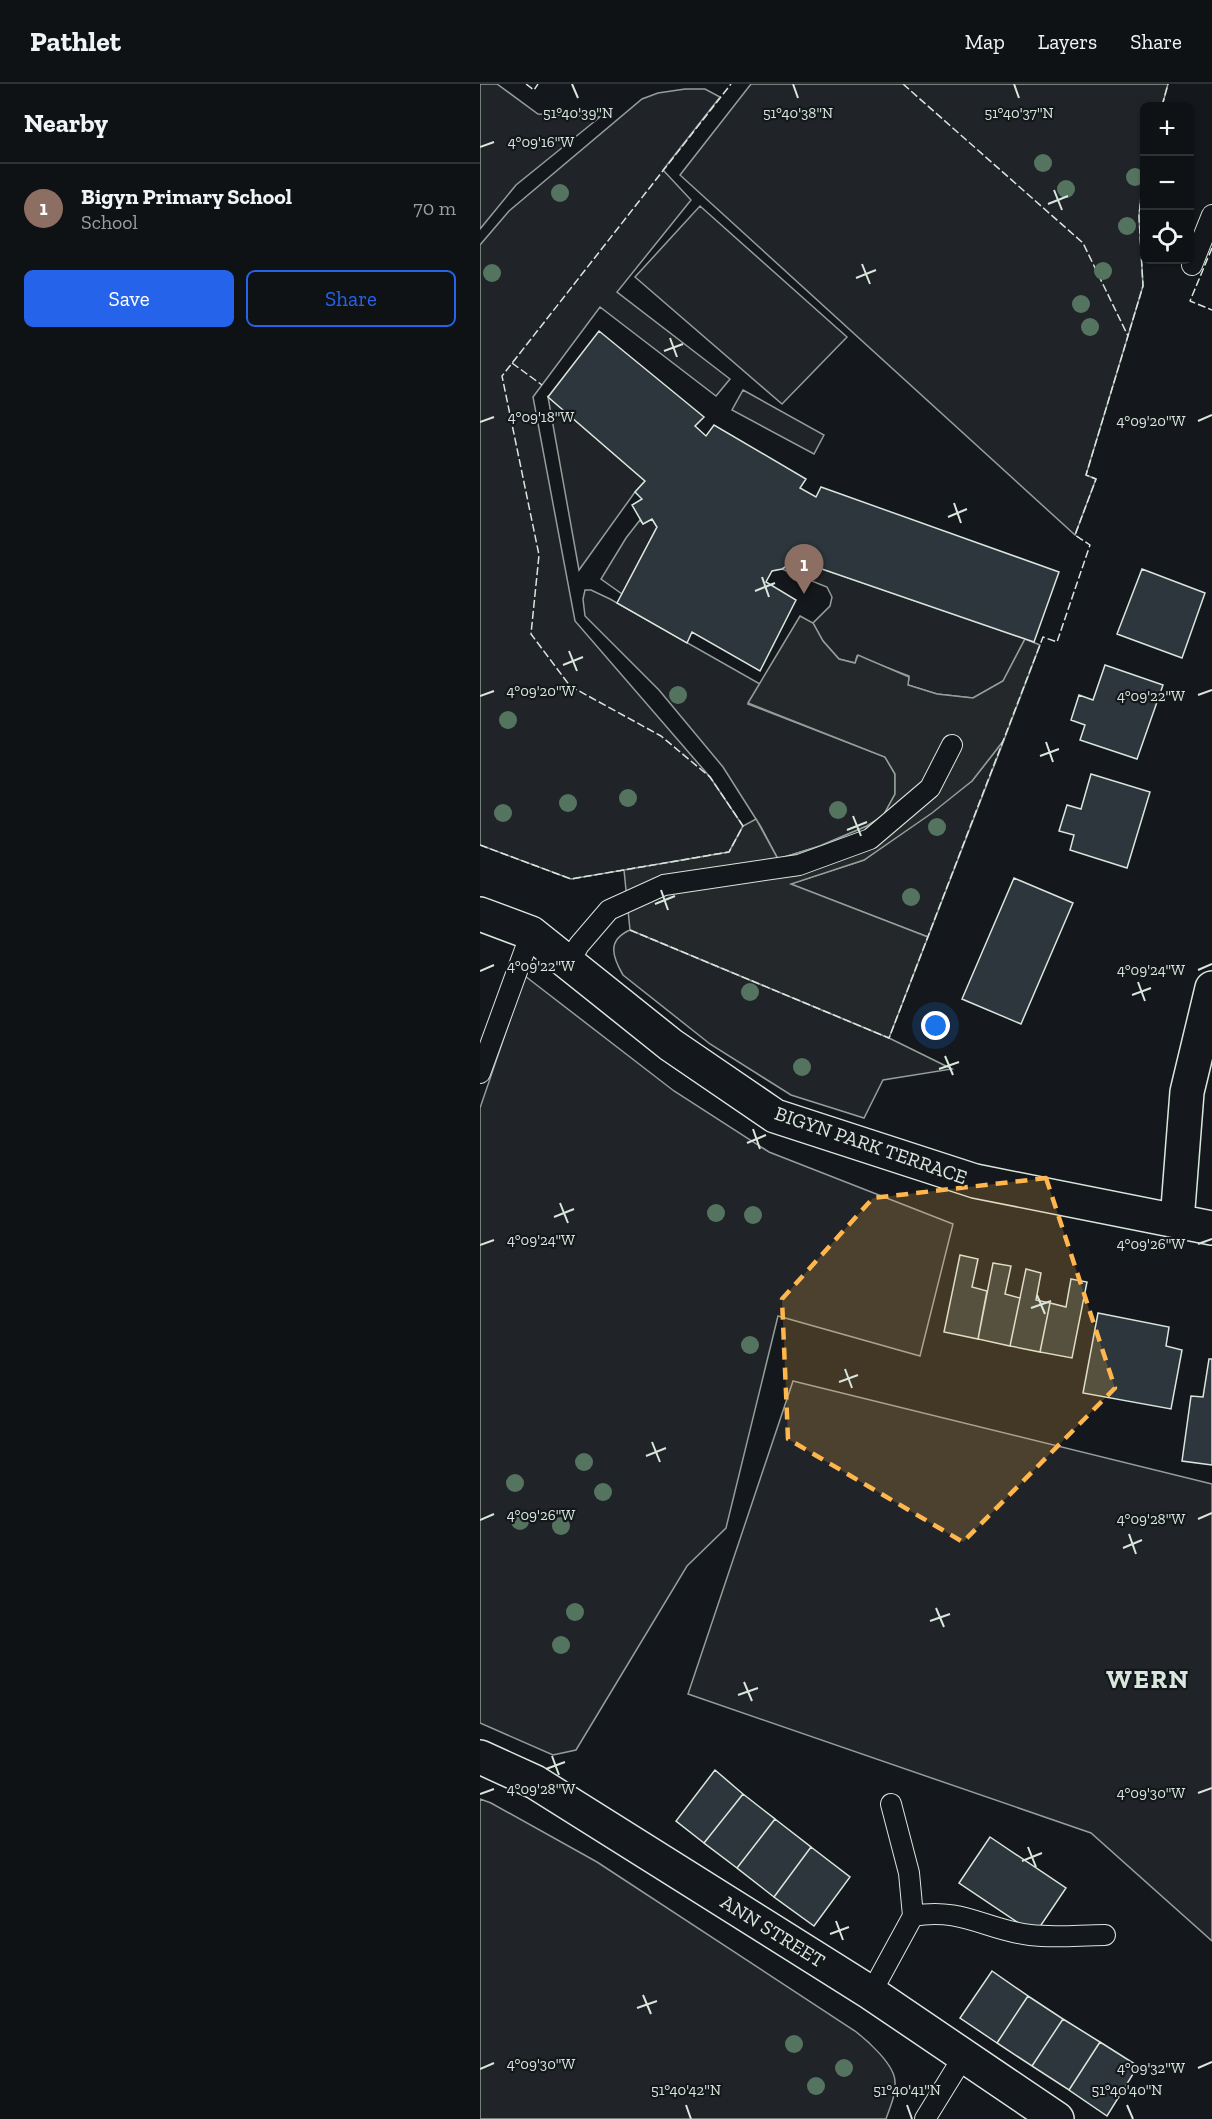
<!DOCTYPE html>
<meta charset="utf-8">
<style>
:root{--surface:#0f1215;--page:#1d2022;--text:#f1f3f6;--muted:#9b9ea0;--line:#2f3234;--accent:#2563eb}
body{margin:0;font-family:"Zilla Slab",serif;background:var(--page);color:var(--text)}
.controls{position:absolute;right:18px;top:18px;display:grid;overflow:hidden;border-radius:9px;box-shadow:0 2px 4px #0004}
.controls button{width:54px;height:54px;display:grid;place-items:center;padding:0;border:0;border-bottom:2px solid var(--line);background:var(--surface);color:var(--text);font:30px sans-serif}
.you{position:absolute;left:456px;top:942px;width:21px;height:21px;margin:-15px;border:4px solid #fff;border-radius:50%;background:#1a73e8;box-shadow:0 0 0 9px #1a73e833}
.badge{display:grid;place-items:center;width:39px;height:39px;border-radius:50%;background:var(--accent);color:#fff;font-size:20px;font-weight:700}
.pin{position:absolute;translate:-50% -50px;filter:drop-shadow(0 2px 3px #0008)}
.pin::after{content:'';position:absolute;top:32px;width:21px;height:18px;background:inherit;clip-path:polygon(0 0,100% 0,50% 100%)}
.list{margin:0;padding:0;list-style:none}
h2{display:flex;justify-content:space-between;align-items:center;height:78px;margin:0;padding:0 24px;font-size:26px}
h2 small{font-size:20px;font-weight:400;color:var(--muted)}
.list li{display:grid;grid-template-columns:39px 1fr auto;gap:18px;align-items:center;box-sizing:border-box;height:90px;padding:0 24px;border-top:2px solid var(--line)}
.list b{display:block;font-size:22px;white-space:nowrap}
.list p{margin:0;font-size:20px;white-space:nowrap;color:var(--muted)}
.list em{font-size:20px;font-style:normal;color:var(--muted)}
.actions{display:flex;gap:12px;padding:18px 24px}
.actions a{flex:1;padding:14px 0;border:2px solid var(--accent);border-radius:9px;text-align:center;font-size:21px;color:var(--accent)}
.actions .main{background:var(--accent);color:#fff}
.icon{flex:none;width:33px;height:33px;fill:none;stroke:currentColor;stroke-width:2;stroke-linecap:round;stroke-linejoin:round}
.map{position:relative;flex:none;width:732px;height:2035px;overflow:hidden}
header{display:flex;align-items:center;gap:36px;box-sizing:border-box;height:84px;padding:0 30px;background:var(--surface);border-bottom:2px solid var(--line)}
header strong{font-size:28px}
nav{display:flex;gap:33px;margin-inline-start:auto;font-size:21px}
main{display:flex}
aside{flex:1;background:var(--surface)}
.map>svg:first-child{display:block}
.green{fill:#202428;stroke:#939e99;stroke-width:1.5}
.parking{fill:#24282b;stroke:#939e99;stroke-width:1.5}
.building{fill:#2c363c;stroke:#d8e6dc;stroke-width:1.5}
.lines{fill:none;stroke-linecap:round;stroke-linejoin:round}
.lane-casing{stroke:#d8e6dc;stroke-width:22}
.street-casing{stroke:#d8e6dc;stroke-width:36}
.lane{stroke:#14181c;stroke-width:20}
.street{stroke:#14181c;stroke-width:33}
.fence{stroke:#d8e6dc;stroke-width:1.5;stroke-dasharray:8 3;stroke-linecap:butt}
.tree{fill:#55745f}
.marked{fill:#ffb74d;fill-opacity:0.2;stroke:#ffb74d;stroke-width:4.5;stroke-dasharray:12 8;stroke-linejoin:round}
.ticks{fill:none;stroke:#d8e6dc;stroke-width:2}
.labels{text-anchor:middle;dominant-baseline:central;stroke-width:4.5;stroke-linejoin:round;paint-order:stroke}
.street-label{font-size:20px;fill:#d8e6dc;stroke:#14181c}
.district-label{font-size:26px;font-weight:bold;letter-spacing:1.5px;fill:#d8e6dc;stroke:#14181c}
.ticks-label{font-size:15px;text-anchor:middle;fill:#d8e6dc;stroke:#14181c;stroke-width:4.5;stroke-linejoin:round;paint-order:stroke}
</style>
<header>
<strong>Pathlet</strong>
<nav><a>Map</a><a>Layers</a><a>Share</a></nav>
</header>
<main>
<aside>
<h2>Nearby<small></small></h2>
<ul class="list">
<li><span class="badge" style="background:#8d6e63">1</span><div><b>Bigyn Primary School</b><p>School</p></div><em>70 m</em></li>
</ul>
<div class="actions"><a class="main">Save</a><a>Share</a></div>
</aside>
<div class="map">
<svg width="732" height="2035" viewBox="0 0 732 2035">
<rect width="100%" height="100%" fill="#14181c"/>
<path class="green" d="M0 0H17L58 30 120 33 36 101 0 145Z
M271 0H688L682 22H664V83L659 132 663 202 606 391 616 395 595 451 200 91Z
M205 5H225L240 13 183 86 211 116 137 208 250 295 236 312 120 223 53 313 95 537 230 693 263 742 249 768 91 795 0 761V161L29 127 162 15 178 9Z
M220 122 367 253 302 320 155 193Z
M263 306 344 351 334 370 252 326Z
M68 313 165 397 155 408 99 486Z
M172 435 177 443 142 510 121 495 146 454 160 436 163 440Z
M316 476 545 555 523 597 493 614 457 610 428 601 429 592 377 572 375 579 359 575 343 557 333 539 350 522 352 513 347 503 302 485Z
M105 506H111L130 515 280 600 268 620 405 673 415 690V710L403 732 387 742 340 762 298 775 281 743 243 683 179 606 105 532 103 515Z
M524 656 448 853 310 800 384 776 492 697Z
M150 846 409 954 472 985 403 996 384 1034 311 1011 230 960 143 891C132 872 127 856 150 846Z
M45 892 194 1007 289 1068 473 1140 440 1272 298 1232 246 1444 207 1482 96 1666 73 1671 0 1639V1024Z
M313 1297 732 1400V1857L611 1749 208 1610Z
M0 1715 11 1719 117 1778 375 1947C388 1957 415 1981 415 1998 416 2011 410 2023 406 2035H0Z"/>
<path class="parking" d="M320 532 333 539 343 557 359 575 375 579 378 571 429 593 428 601 457 610 493 614 523 597 545 555 560 561 524 656 492 697 452 729 384 776 311 800 448 853 409 954 150 846 144 786 249 768 263 742 276 735 298 775 340 762 387 742 403 732 415 710V690L405 673 268 619Z"/>
<path class="building" d="M119 247 224 333 215 342 226 352 234 341 326 395 320 404 336 413 341 403 579 488 554 558 316 476 302 485 292 487 286 498 316 516 280 587 212 548 207 559 137 519 177 443 172 435 163 440 152 421 162 415 155 408 165 397 68 313Z
M662 485 725 509 702 574 637 550Z
M625 581 683 601 657 675 600 656 605 641 591 636 599 611 613 616Z
M611 690 670 708 647 784 590 766 594 751 579 747 587 721 601 725Z
M534 794 593 819 541 940 482 915Z
M480 1171 498 1175 492 1203 507 1207 498 1255 464 1248Z
M513 1179 531 1182 525 1210 540 1214 530 1262 498 1255Z
M546 1185 561 1189 556 1216 570 1219 560 1268 530 1262Z
M591 1195 607 1198 592 1274 560 1268 570 1219 586 1223Z
M618 1229 689 1243 686 1262 702 1266 691 1325 603 1309Z
M729 1275H732V1381L702 1377 711 1312 723 1313Z
M235 1686 263 1710 224 1759 196 1737Z
M263 1710 295 1735 257 1784 224 1759Z
M295 1735 331 1763 294 1813 257 1784Z
M510 1753 586 1804 555 1850 479 1799Z
M331 1763 370 1793 334 1842 294 1813Z
M512 1887 548 1912 517 1959 480 1934Z
M548 1912 583 1935 552 1982 517 1959Z
M583 1935 620 1958 589 2006 552 1982Z
M620 1958 658 1982 627 2032 589 2006Z"/>
<g class="lines">
<g class="lane-casing">
<path id="lane" d="M712 181 732 131
M88 880 99 861 129 826 184 801 319 781 390 755 450 704 472 661
M0 989 51 849
M411 1720 429 1789 433 1832
M433 1832C482 1823 506 1846 550 1851 575 1854 600 1851 625 1851
M391 1909 433 1832
M445 2035 485 1970"/>
</g>
<g class="street-casing">
<path id="street" d="M0 830 51 849 191 961 295 1032 495 1097 732 1144
M697 1137 707 1008 732 904
M0 1673 55 1698 391 1909 577 2035"/>
</g>
<use href="#lane" class="lane"/>
<use href="#street" class="street"/>
<path class="fence" d="M46 0 54 6 58 0
M423 0 603 159 648 252
M682 22 688 0
M732 164 710 217 732 226
M32 279 62 301
M0 761 91 795 249 768 263 742 230 693 181 652 90 602 51 550 59 471 22 292 251 0
M150 846 409 954 563 553 577 558 610 461 595 451 616 395 606 391 663 202 659 132 664 83"/>
</g>
<g class="tree">
<circle cx="563" cy="79" r="9"/>
<circle cx="655" cy="93" r="9"/>
<circle cx="586" cy="105" r="9"/>
<circle cx="80" cy="109" r="9"/>
<circle cx="647" cy="142" r="9"/>
<circle cx="623" cy="187" r="9"/>
<circle cx="12" cy="189" r="9"/>
<circle cx="601" cy="220" r="9"/>
<circle cx="610" cy="243" r="9"/>
<circle cx="198" cy="611" r="9"/>
<circle cx="28" cy="636" r="9"/>
<circle cx="148" cy="714" r="9"/>
<circle cx="88" cy="719" r="9"/>
<circle cx="358" cy="726" r="9"/>
<circle cx="23" cy="729" r="9"/>
<circle cx="457" cy="743" r="9"/>
<circle cx="431" cy="813" r="9"/>
<circle cx="270" cy="908" r="9"/>
<circle cx="322" cy="983" r="9"/>
<circle cx="236" cy="1129" r="9"/>
<circle cx="273" cy="1131" r="9"/>
<circle cx="270" cy="1261" r="9"/>
<circle cx="104" cy="1378" r="9"/>
<circle cx="35" cy="1399" r="9"/>
<circle cx="123" cy="1408" r="9"/>
<circle cx="40" cy="1437" r="9"/>
<circle cx="81" cy="1442" r="9"/>
<circle cx="95" cy="1528" r="9"/>
<circle cx="81" cy="1561" r="9"/>
<circle cx="314" cy="1960" r="9"/>
<circle cx="364" cy="1984" r="9"/>
<circle cx="336" cy="2002" r="9"/>
</g>
<path class="marked" d="M566 1094 635 1304 483 1458 308 1355 302 1215 393 1114Z"/>
<path class="ticks" d="M92 0 98 14M313 0 318 14M534 0 539 14M0 63 14 58M574 106 582 126M568 120 588 112M382 180 390 200M376 194 396 186M190 254 197 273M184 267 203 260M718 337 732 331M0 338 14 333M474 419 481 439M468 433 487 425M282 493 289 513M275 507 295 499M89 567 97 587M83 581 103 573M718 611 732 606M0 612 14 607M566 658 573 678M560 672 579 665M373 732 381 752M367 746 387 738M181 806 188 826M175 820 195 812M718 886 732 880M0 887 14 881M658 898 665 917M652 911 671 904M465 972 473 991M459 985 479 978M273 1045 280 1065M267 1059 286 1051M80 1119 88 1139M74 1133 94 1125M718 1160 732 1155M0 1161 14 1156M557 1211 565 1230M551 1224 571 1217M365 1285 372 1304M359 1298 378 1291M172 1358 180 1378M166 1372 186 1364M718 1435 732 1429M0 1436 14 1430M649 1450 656 1470M643 1464 662 1456M456 1524 464 1543M450 1537 470 1530M264 1598 272 1617M258 1611 278 1604M72 1672 79 1691M66 1685 85 1678M718 1709 732 1704M0 1710 14 1705M548 1763 556 1783M542 1777 562 1769M356 1837 363 1856M350 1850 369 1843M163 1911 171 1930M157 1924 177 1917M718 1984 732 1978M0 1985 14 1979M206 2021 211 2035M427 2021 432 2035M647 2021 653 2035"/>
<g class="labels">
<g class="street-label">
<text transform="translate(391 1061) rotate(19)">BIGYN PARK TERRACE</text>
<text transform="translate(293 1847) rotate(32)">ANN STREET</text>
</g>
<g class="district-label">
<text x="668" y="1595">WERN</text>
</g>
</g>
<g class="ticks-label">
<text x="98" y="34">51°40'39"N</text>
<text x="318" y="34">51°40'38"N</text>
<text x="539" y="34">51°40'37"N</text>
<text x="61" y="63">4°09'16"W</text>
<text x="61" y="338">4°09'18"W</text>
<text x="671" y="342">4°09'20"W</text>
<text x="61" y="612">4°09'20"W</text>
<text x="671" y="617">4°09'22"W</text>
<text x="61" y="887">4°09'22"W</text>
<text x="671" y="891">4°09'24"W</text>
<text x="61" y="1161">4°09'24"W</text>
<text x="671" y="1165">4°09'26"W</text>
<text x="61" y="1436">4°09'26"W</text>
<text x="671" y="1440">4°09'28"W</text>
<text x="61" y="1710">4°09'28"W</text>
<text x="671" y="1714">4°09'30"W</text>
<text x="61" y="1985">4°09'30"W</text>
<text x="671" y="1989">4°09'32"W</text>
<text x="206" y="2011">51°40'42"N</text>
<text x="427" y="2011">51°40'41"N</text>
<text x="647" y="2011">51°40'40"N</text>
</g>
</svg>
<div class="controls">
<button>+</button>
<button>−</button>
<button><svg class="icon" aria-label="locate" viewBox="0 0 24 24"><circle cx="12" cy="12" r="6"/><path d="M12 2v4M12 18v4M2 12h4M18 12h4"/></svg></button>
</div>
<div class="you"></div>
<div class="pin badge" style="left:324px;top:510px;background:#8d6e63">1</div>
</div>
</main>
